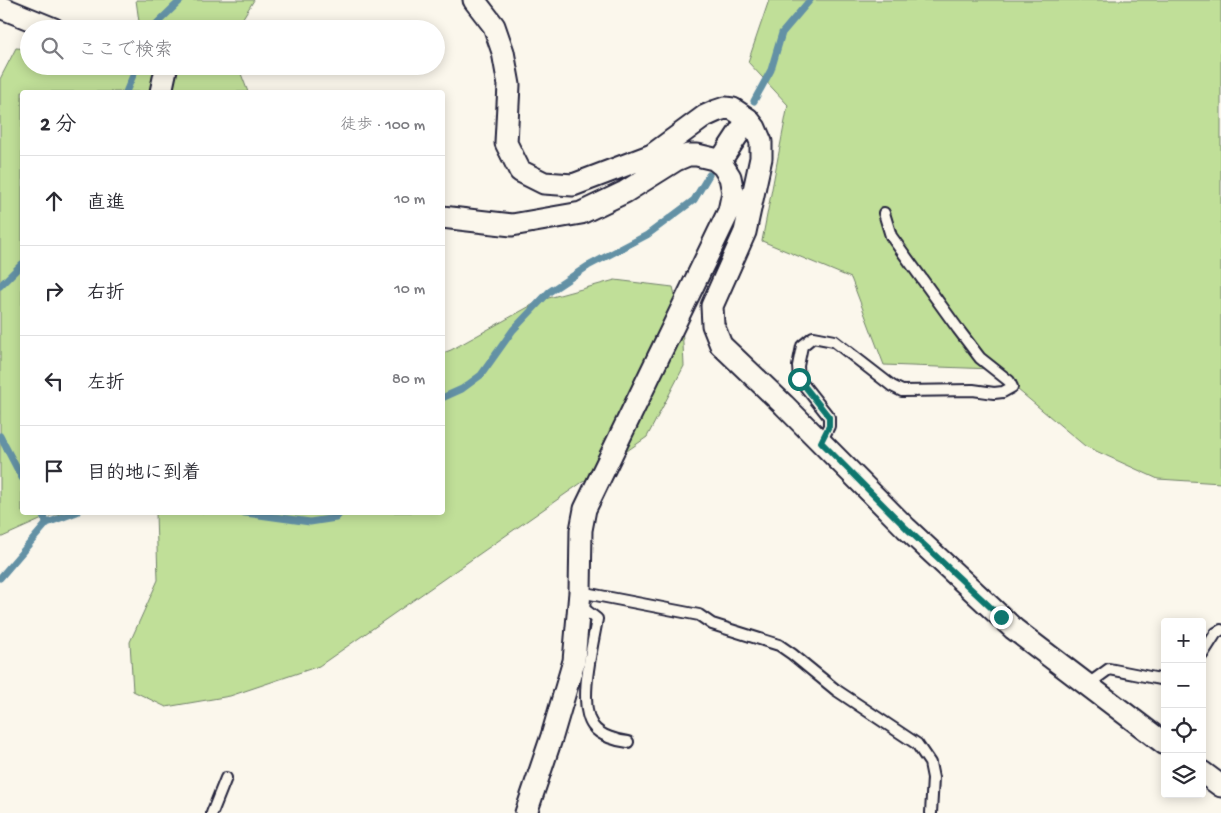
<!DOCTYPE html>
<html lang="ja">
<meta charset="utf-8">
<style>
:root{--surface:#fff;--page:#f2f2f3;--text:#2b2b33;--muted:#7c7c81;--line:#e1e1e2}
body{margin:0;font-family:"Gochi Hand","Klee One",sans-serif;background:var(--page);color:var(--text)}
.controls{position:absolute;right:15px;bottom:15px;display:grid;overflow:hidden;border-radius:5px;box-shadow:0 2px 12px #0003}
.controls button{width:45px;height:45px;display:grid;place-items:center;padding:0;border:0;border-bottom:1px solid var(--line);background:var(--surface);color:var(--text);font:25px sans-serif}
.stop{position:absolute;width:15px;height:15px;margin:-11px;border:4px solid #0f766e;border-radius:50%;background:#fff}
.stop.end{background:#0f766e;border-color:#fff;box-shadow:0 1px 5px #0008}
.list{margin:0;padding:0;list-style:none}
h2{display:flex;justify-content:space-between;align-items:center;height:65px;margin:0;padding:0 20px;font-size:21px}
h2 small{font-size:16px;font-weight:400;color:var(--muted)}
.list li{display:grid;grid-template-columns:32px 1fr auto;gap:15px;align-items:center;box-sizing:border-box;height:90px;padding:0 20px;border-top:1px solid var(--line)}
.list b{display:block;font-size:19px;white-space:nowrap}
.list em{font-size:16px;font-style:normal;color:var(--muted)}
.icon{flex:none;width:28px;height:28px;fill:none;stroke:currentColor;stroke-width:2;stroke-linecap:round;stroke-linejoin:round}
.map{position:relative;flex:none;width:1221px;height:813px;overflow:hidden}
.search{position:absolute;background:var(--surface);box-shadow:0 2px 12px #0003;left:20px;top:20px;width:425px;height:55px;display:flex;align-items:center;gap:12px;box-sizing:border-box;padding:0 18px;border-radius:28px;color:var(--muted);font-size:19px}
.panel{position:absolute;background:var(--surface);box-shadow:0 2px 12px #0003;left:20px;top:90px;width:425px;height:425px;border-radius:5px}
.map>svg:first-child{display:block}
.green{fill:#c0df98;stroke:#71806a}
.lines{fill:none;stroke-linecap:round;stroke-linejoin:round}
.stream{stroke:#6391a5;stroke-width:7}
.lane-casing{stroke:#22223b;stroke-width:14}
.street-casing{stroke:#22223b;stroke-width:25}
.lane{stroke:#fbf7ec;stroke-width:10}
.street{stroke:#fbf7ec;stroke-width:21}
.route{stroke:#0f766e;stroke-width:6}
</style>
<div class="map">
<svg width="1221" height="813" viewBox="0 0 1221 813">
<rect width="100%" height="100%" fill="#fbf7ec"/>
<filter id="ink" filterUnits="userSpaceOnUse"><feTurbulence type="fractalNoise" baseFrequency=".02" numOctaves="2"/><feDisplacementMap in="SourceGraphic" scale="10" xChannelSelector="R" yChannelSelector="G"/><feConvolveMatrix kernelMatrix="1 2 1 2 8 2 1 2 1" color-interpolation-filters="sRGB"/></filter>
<g filter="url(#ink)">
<path class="green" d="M136 0H254L236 29H140Z
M769 0H1221V483L1158 479 1085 446 993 369 884 365 851 278 762 241 788 105 748 62Z
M16 48 29 49V66H238L248 92H22V512L68 513 49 516 0 538V79Z
M615 280 673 287 682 322 684 366 647 437 319 666 230 696 166 707 133 691 130 642 158 580 156 513 442 512 443 353 451 350 541 300Z"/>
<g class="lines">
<path class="stream" d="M151 29 181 0
M126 92 137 66
M754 101 771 70 782 33 810 0
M0 286 22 264
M442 398 462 389 481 375 513 330 549 292 588 266 647 235 694 200 709 175
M0 436 22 478
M41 512 47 523
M238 512 310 522 336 518 341 512
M0 578 47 523 77 512"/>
<g class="lane-casing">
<path id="lane" d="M821 442 829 426V417L799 379 798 366 802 346 813 337 834 341 892 386 902 391 973 390 994 393 1003 392 1012 387 1009 381 980 358 958 329 891 236 884 213
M580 592 699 615 712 624 779 645 792 654 836 690 917 744 930 763 933 778 931 813
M579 605 597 619C593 644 577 705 593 726 600 736 618 741 628 742
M1202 655 1216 633 1221 630
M1087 685 1109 669 1165 680
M212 813 226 778"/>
</g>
<g class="street-casing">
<path id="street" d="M474 0 494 26 503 52 509 85 506 143 520 171 544 183 573 185 652 155 705 116 716 111 725 108 733 109 748 119 755 128 761 142V158L745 232 712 306 713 325 721 345 784 405 906 528 1014 629 1165 744
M0 7 54 29
M161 92 166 69 164 66
M719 163 748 119
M442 217 512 225 581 213 625 192 676 160 688 155H697L714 159 723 166 730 177 733 192 729 211 585 509 581 530 580 592 574 661 552 736 526 813
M1202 772 1221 786"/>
</g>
<use href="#lane" class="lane"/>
<use href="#street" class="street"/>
</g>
</g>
<g class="lines" filter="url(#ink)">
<path class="route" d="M799 379 829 417V426L821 442 906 528 1001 617"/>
</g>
</svg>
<div class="controls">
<button>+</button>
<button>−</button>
<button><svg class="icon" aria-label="locate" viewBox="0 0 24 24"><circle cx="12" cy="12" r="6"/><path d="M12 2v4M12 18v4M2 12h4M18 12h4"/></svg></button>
<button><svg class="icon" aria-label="layers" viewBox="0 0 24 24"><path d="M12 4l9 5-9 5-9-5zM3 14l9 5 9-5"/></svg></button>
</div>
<div class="stop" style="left:799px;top:379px"></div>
<div class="stop end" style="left:1001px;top:617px"></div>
<div class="search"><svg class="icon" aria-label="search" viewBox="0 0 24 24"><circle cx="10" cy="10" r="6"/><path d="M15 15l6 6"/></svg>ここで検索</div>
<section class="panel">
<h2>2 分<small>徒歩 · 100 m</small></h2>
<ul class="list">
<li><svg class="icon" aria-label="ahead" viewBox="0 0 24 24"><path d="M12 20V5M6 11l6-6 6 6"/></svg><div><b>直進</b></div><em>10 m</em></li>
<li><svg class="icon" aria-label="right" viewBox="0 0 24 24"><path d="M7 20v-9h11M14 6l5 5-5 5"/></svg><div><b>右折</b></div><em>10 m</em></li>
<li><svg class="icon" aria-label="left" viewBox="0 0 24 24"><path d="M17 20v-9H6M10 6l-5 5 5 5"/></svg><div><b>左折</b></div><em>80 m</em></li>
<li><svg class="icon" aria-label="arrive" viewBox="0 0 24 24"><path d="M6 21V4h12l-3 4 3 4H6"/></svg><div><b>目的地に到着</b></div></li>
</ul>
</section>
</div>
